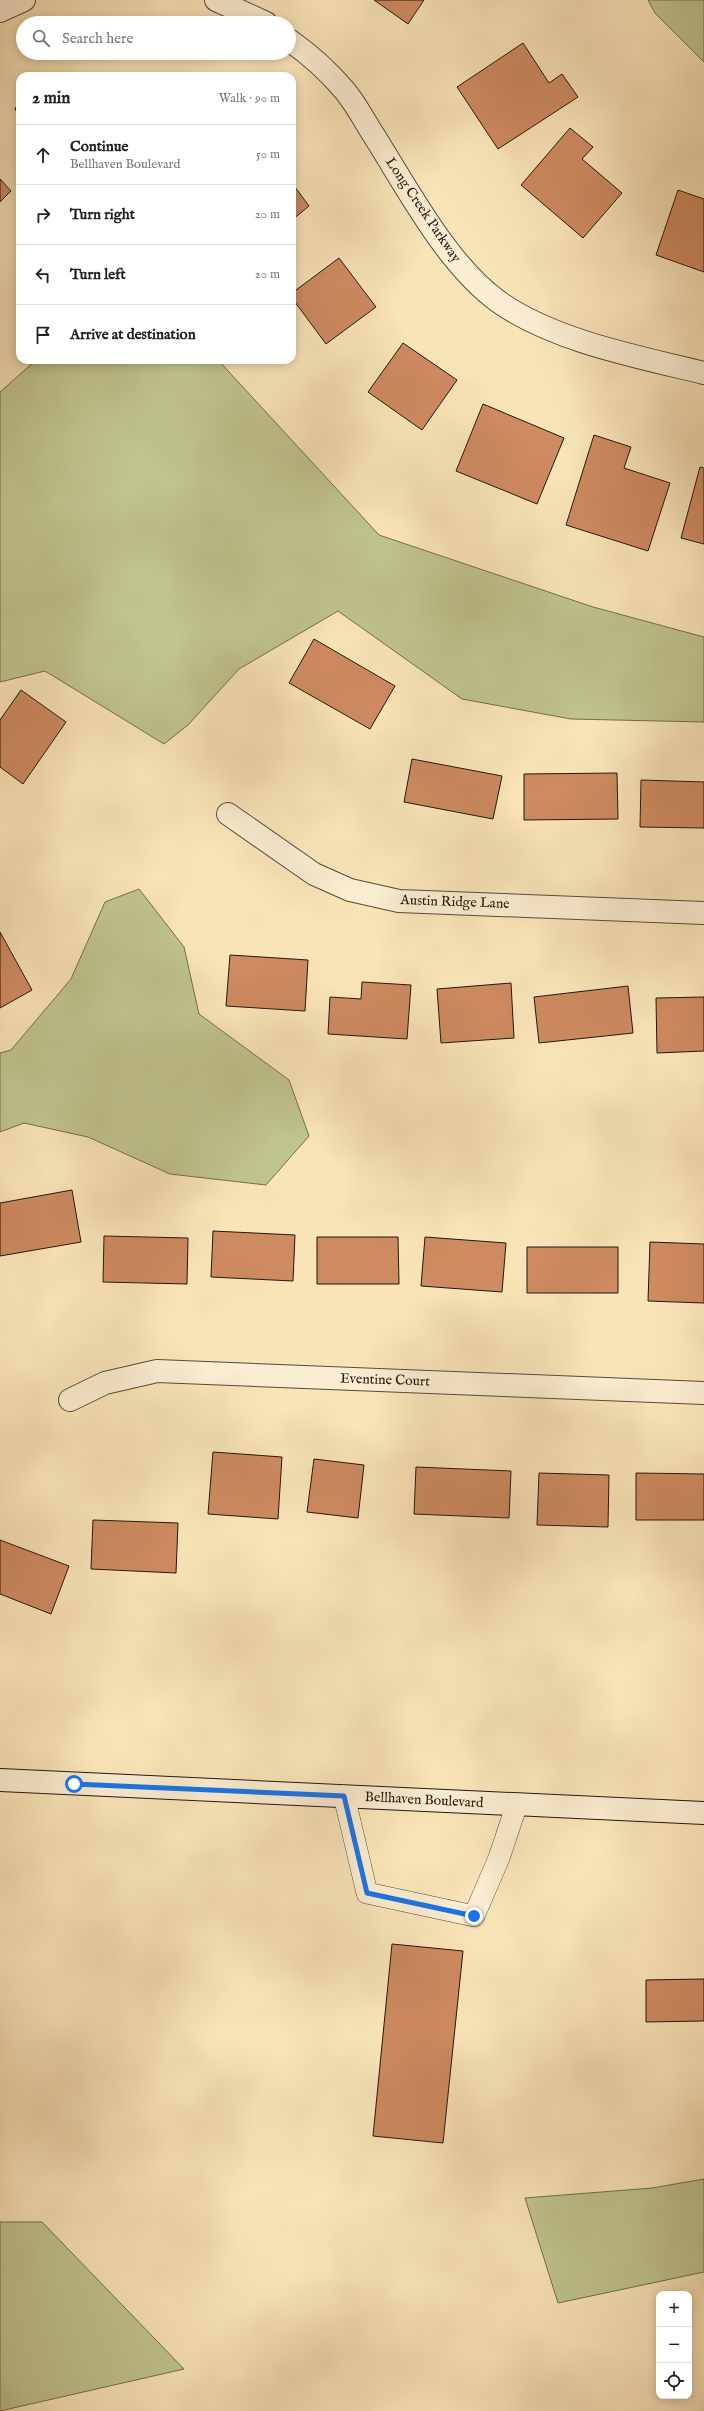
<!DOCTYPE html>
<meta charset="utf-8">
<style>
:root{--surface:#fff;--page:#f6f6f6;--text:#222;--muted:#767676;--line:#e0e0e0}
body{margin:0;font-family:"IM FELL English",serif;background:var(--page);color:var(--text)}
.controls{position:absolute;right:12px;bottom:12px;display:grid;overflow:hidden;border-radius:8px;box-shadow:0 2px 10px #0003}
.controls button{width:36px;height:36px;display:grid;place-items:center;padding:0;border:0;border-bottom:1px solid var(--line);background:var(--surface);color:var(--text);font:20px sans-serif}
.stop{position:absolute;width:12px;height:12px;margin:-9px;border:3px solid #1a73e8;border-radius:50%;background:#fff}
.stop.end{background:#1a73e8;border-color:#fff;box-shadow:0 1px 4px #0008}
.list{margin:0;padding:0;list-style:none}
h2{display:flex;justify-content:space-between;align-items:center;height:52px;margin:0;padding:0 16px;font-size:17px}
h2 small{font-size:13px;font-weight:400;color:var(--muted)}
.list li{display:grid;grid-template-columns:26px 1fr auto;gap:12px;align-items:center;box-sizing:border-box;height:60px;padding:0 16px;border-top:1px solid var(--line)}
.list b{display:block;font-size:15px;white-space:nowrap}
.list p{margin:0;font-size:13px;white-space:nowrap;color:var(--muted)}
.list em{font-size:13px;font-style:normal;color:var(--muted)}
.icon{flex:none;width:22px;height:22px;fill:none;stroke:currentColor;stroke-width:2;stroke-linecap:round;stroke-linejoin:round}
.map{position:relative;flex:none;width:704px;height:2411px;overflow:hidden}
.search{position:absolute;background:var(--surface);box-shadow:0 2px 10px #0003;left:16px;top:16px;width:280px;height:44px;display:flex;align-items:center;gap:10px;box-sizing:border-box;padding:0 14px;border-radius:22px;color:var(--muted);font-size:15px}
.panel{position:absolute;background:var(--surface);box-shadow:0 2px 10px #0003;left:16px;top:72px;width:280px;height:292px;border-radius:12px}
.map>svg:first-child{display:block}
.green{fill:#c0c48d;stroke:#716e50}
.building{fill:#ce8a61;stroke:#221712}
.lines{fill:none;stroke-linecap:round;stroke-linejoin:round}
.service-casing{stroke:#584a3c;stroke-width:22}
.minor-casing{stroke:#584a3c;stroke-width:24}
.secondary-casing{stroke:#221712;stroke-width:24}
.service{stroke:#fbedd1;stroke-width:21}
.minor{stroke:#fbedd1;stroke-width:22}
.secondary{stroke:#fbedd1;stroke-width:22}
.route{stroke:#1a73e8;stroke-width:5}
.labels{text-anchor:middle;dominant-baseline:central;stroke-width:3.5;stroke-linejoin:round;paint-order:stroke}
.street-label{font-size:14px;fill:#221712;stroke:#fbedd1}
</style>
<div class="map">
<svg width="704" height="2411" viewBox="0 0 704 2411">
<rect width="100%" height="100%" fill="#f9e4b8"/>
<filter id="stains"><feTurbulence type="fractalNoise" baseFrequency=".005" numOctaves="4"/><feColorMatrix values="0 0 0 0 .2 0 0 0 0 .09 0 0 0 0 .02 0 0 0 .5 -.17"/></filter>
<radialGradient id="worn" r=".72"><stop offset=".6" stop-color="#630" stop-opacity="0"/><stop offset="1" stop-color="#630" stop-opacity=".3"/></radialGradient>
<path class="green" d="M648 0H704V62L655 13Z
M36 360H218L379 535 593 607 704 637V722L571 719 462 699 338 611 239 669 188 725 164 744 45 671 0 682V392Z
M139 889 184 947 199 1014 289 1080 309 1136 266 1185 170 1174 88 1137 24 1123 0 1132V1053L11 1050 71 979 105 902Z
M704 2179V2272L558 2303 525 2198 652 2188Z
M0 2222H42L184 2369 0 2411Z"/>
<path class="building" d="M374 0H424L408 24Z
M523 43 549 83 562 74 578 97 498 149 457 87Z
M20 106V121L15 108Z
M570 128 593 147 582 159 622 193 583 238 521 185Z
M0 179 11 191 0 202Z
M292 183 309 206 292 220Z
M678 190 704 199V272L656 255Z
M339 258 376 307 326 344 292 298V293Z
M403 343 457 380 422 430 368 392Z
M483 404 564 438 537 504 456 471Z
M594 435 631 447 624 468 670 483 648 551 566 525Z
M700 467 704 468V544L681 538Z
M314 639 395 686 370 729 289 683Z
M21 690 66 722 23 784 0 767V720Z
M412 759 502 776 493 819 404 802Z
M617 773 618 819 524 820V774Z
M641 780 704 782V828L640 827Z
M0 932 32 990 0 1008Z
M230 955 308 960 305 1011 226 1006Z
M362 982 411 985 407 1039 328 1034 330 997 361 999Z
M511 983 514 1038 441 1043 437 989Z
M628 986 633 1033 539 1043 534 997Z
M704 997V1051L657 1053 656 998Z
M72 1190 81 1242 0 1256V1203Z
M213 1231 295 1235 293 1281 211 1277Z
M104 1236 188 1238 187 1284 103 1282Z
M317 1237H398L399 1284H317Z
M425 1237 506 1243 502 1292 421 1286Z
M650 1242 704 1244V1303L648 1301Z
M527 1247H618V1293H527Z
M213 1452 282 1457 278 1519 208 1514Z
M314 1459 364 1465 358 1518 307 1512Z
M416 1467 511 1471 509 1518 414 1514Z
M539 1473 609 1475 608 1527 537 1525Z
M636 1473 704 1474V1520H636Z
M93 1520 178 1523 176 1573 91 1569Z
M0 1540 69 1566 51 1614 0 1594Z
M392 1944 463 1951 443 2143 373 2136Z
M704 1979V2021L646 2022V1980Z"/>
<g class="lines">
<g class="service-casing">
<path id="service" d="M344 1796 367 1893 474 1916 499 1858 517 1804"/>
</g>
<g class="minor-casing">
<path id="minor" d="M216 0 266 23
M0 11 24 0
M289 40C309 54 329 72 345 91 355 103 363 118 371 131 407 187 446 264 499 302 554 341 639 357 704 373
M228 814 314 874 350 890 399 901 704 913
M70 1400 105 1383 157 1371 704 1393"/>
</g>
<g class="secondary-casing">
<path id="secondary" d="M0 1780 704 1813"/>
</g>
<use href="#service" class="service"/>
<use href="#minor" class="minor"/>
<use href="#secondary" class="secondary"/>
</g>
<g class="lines">
<path class="route" d="M74 1784 344 1796 367 1893 474 1916"/>
</g>
<g class="labels">
<g class="street-label">
<text transform="translate(423 210) rotate(56)">Long Creek Parkway</text>
<text transform="translate(455 902) rotate(2)">Austin Ridge Lane</text>
<text transform="translate(385 1380) rotate(2)">Eventine Court</text>
<text transform="translate(424 1800) rotate(3)">Bellhaven Boulevard</text>
</g>
</g>
<rect width="100%" height="100%" filter="url(#stains)"/>
<rect width="100%" height="100%" fill="url(#worn)"/>
</svg>
<div class="controls">
<button>+</button>
<button>−</button>
<button><svg class="icon" aria-label="locate" viewBox="0 0 24 24"><circle cx="12" cy="12" r="6"/><path d="M12 2v4M12 18v4M2 12h4M18 12h4"/></svg></button>
</div>
<div class="stop" style="left:74px;top:1784px"></div>
<div class="stop end" style="left:474px;top:1916px"></div>
<div class="search"><svg class="icon" aria-label="search" viewBox="0 0 24 24"><circle cx="10" cy="10" r="6"/><path d="M15 15l6 6"/></svg>Search here</div>
<section class="panel">
<h2>2 min<small>Walk · 90 m</small></h2>
<ul class="list">
<li><svg class="icon" aria-label="ahead" viewBox="0 0 24 24"><path d="M12 20V5M6 11l6-6 6 6"/></svg><div><b>Continue</b><p>Bellhaven Boulevard</p></div><em>50 m</em></li>
<li><svg class="icon" aria-label="right" viewBox="0 0 24 24"><path d="M7 20v-9h11M14 6l5 5-5 5"/></svg><div><b>Turn right</b></div><em>20 m</em></li>
<li><svg class="icon" aria-label="left" viewBox="0 0 24 24"><path d="M17 20v-9H6M10 6l-5 5 5 5"/></svg><div><b>Turn left</b></div><em>20 m</em></li>
<li><svg class="icon" aria-label="arrive" viewBox="0 0 24 24"><path d="M6 21V4h12l-3 4 3 4H6"/></svg><div><b>Arrive at destination</b></div></li>
</ul>
</section>
</div>
